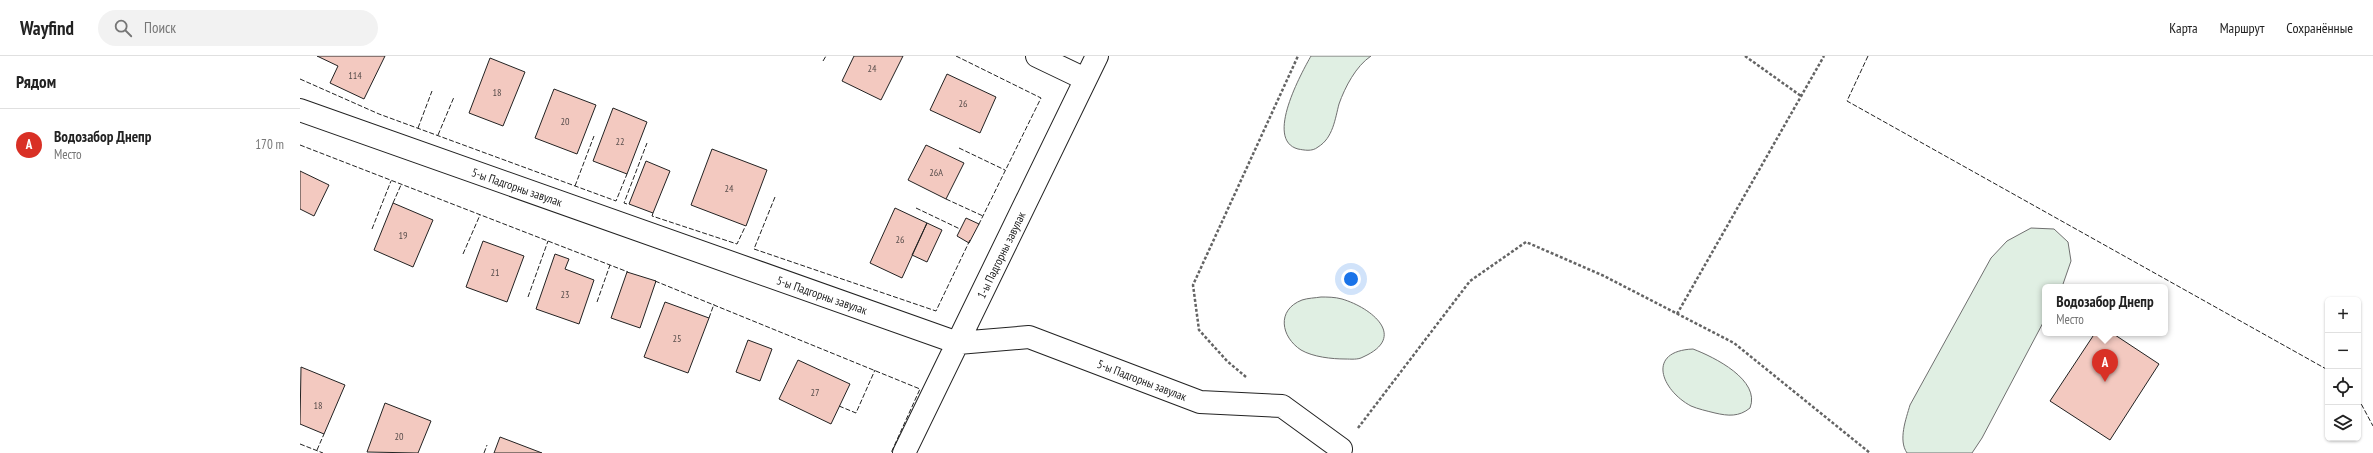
<!DOCTYPE html>
<html lang="ru">
<meta charset="utf-8">
<style>
:root{--surface:#fff;--page:#f2f2f2;--text:#222;--muted:#767676;--line:#e0e0e0;--accent:#d93025}
body{margin:0;font-family:"PT Sans Narrow",sans-serif;background:var(--page);color:var(--text)}
.controls{position:absolute;right:12px;bottom:12px;display:grid;overflow:hidden;border-radius:6px;box-shadow:0 1px 3px #0004}
.controls button{width:36px;height:36px;display:grid;place-items:center;padding:0;border:0;border-bottom:1px solid var(--line);background:var(--surface);color:var(--text);font:20px sans-serif}
.you{position:absolute;left:1051px;top:223px;width:14px;height:14px;margin:-10px;border:3px solid #fff;border-radius:50%;background:#1a73e8;box-shadow:0 0 0 6px #1a73e833}
.badge{display:grid;place-items:center;width:26px;height:26px;border-radius:50%;background:var(--accent);color:#fff;font-size:13px;font-weight:700}
.pin{position:absolute;translate:-50% -33px;filter:drop-shadow(0 1px 2px #0008)}
.pin::after{content:'';position:absolute;top:21px;width:14px;height:12px;background:inherit;clip-path:polygon(0 0,100% 0,50% 100%)}
.popup{position:absolute;left:1742px;top:228px;width:126px;height:52px;box-sizing:border-box;display:grid;place-content:center;border-radius:6px;background:var(--surface);filter:drop-shadow(0 1px 3px #0005);font-size:13px;white-space:nowrap;color:var(--muted)}
.popup b{font-size:15px;color:var(--text)}
.popup::after{content:'';position:absolute;left:50%;top:100%;margin-left:-8px;border:8px solid transparent;border-top-color:var(--surface)}
.list{margin:0;padding:0;list-style:none}
h2{display:flex;justify-content:space-between;align-items:center;height:52px;margin:0;padding:0 16px;font-size:17px}
h2 small{font-size:13px;font-weight:400;color:var(--muted)}
.list li{display:grid;grid-template-columns:26px 1fr auto;gap:12px;align-items:center;box-sizing:border-box;height:72px;padding:0 16px;border-top:1px solid var(--line)}
.list b{display:block;font-size:15px;white-space:nowrap}
.list p{margin:0;font-size:13px;white-space:nowrap;color:var(--muted)}
.list em{font-size:13px;font-style:normal;color:var(--muted)}
.icon{flex:none;width:22px;height:22px;fill:none;stroke:currentColor;stroke-width:2;stroke-linecap:round;stroke-linejoin:round}
.map{position:relative;flex:none;width:2073px;height:397px;overflow:hidden}
header{display:flex;align-items:center;gap:24px;box-sizing:border-box;height:56px;padding:0 20px;background:var(--surface);border-bottom:1px solid var(--line)}
header strong{font-size:19px}
nav{display:flex;gap:22px;margin-inline-start:auto;font-size:14px}
.search{width:280px;height:36px;background:var(--page);display:flex;align-items:center;gap:10px;box-sizing:border-box;padding:0 14px;border-radius:22px;color:var(--muted);font-size:15px}
main{display:flex}
aside{flex:1;background:var(--surface)}
.map>svg:first-child{display:block}
.green{fill:#e0efe3;stroke:#6f6f6f}
.building{fill:#f3c9c0;stroke:#222}
.lines{fill:none;stroke-linecap:round;stroke-linejoin:round}
.street-casing{stroke:#222;stroke-width:24}
.path{stroke:#646464;stroke-width:2.5;stroke-dasharray:3 2;stroke-linecap:butt}
.street{stroke:#fff;stroke-width:22}
.fence{stroke:#222;stroke-width:1;stroke-dasharray:5 2;stroke-linecap:butt}
.labels{text-anchor:middle;dominant-baseline:central;stroke-width:3;stroke-linejoin:round;paint-order:stroke}
.number-label{font-size:10px;fill:#564c4a}
.street-label{font-size:12px;fill:#222;stroke:#fff}
</style>
<header>
<strong>Wayfind</strong>
<div class="search"><svg class="icon" aria-label="search" viewBox="0 0 24 24"><circle cx="10" cy="10" r="6"/><path d="M15 15l6 6"/></svg>Поиск</div>
<nav><a>Карта</a><a>Маршрут</a><a>Сохранённые</a></nav>
</header>
<main>
<aside>
<h2>Рядом<small></small></h2>
<ul class="list">
<li><span class="badge">A</span><div><b>Водозабор Днепр</b><p>Место</p></div><em>170 m</em></li>
</ul>
</aside>
<div class="map">
<svg width="2073" height="397" viewBox="0 0 2073 397">
<rect width="100%" height="100%" fill="#fff"/>
<path class="green" d="M1011 0H1071C1056 10 1045 31 1039 48 1035 63 1033 82 1018 91 1012 96 1004 94 998 93 964 84 1002 16 1011 0Z
M1731 172 1754 173 1768 186 1771 205 1762 231H1745V263L1682 382 1672 397H1607C1598 384 1606 363 1610 349L1691 202 1707 185Z
M1021 241C1027 241 1035 241 1042 243 1072 252 1108 281 1063 301 1058 304 1051 303 1045 303 1032 303 1013 301 1001 294 981 281 976 254 1002 244 1008 242 1015 242 1021 241Z
M1393 293C1414 301 1461 324 1450 352 1439 361 1428 360 1415 357 1407 355 1398 353 1391 350 1361 334 1346 295 1393 293Z"/>
<path class="building" d="M17 0H85L64 43 30 27 38 10Z
M554 0H603L581 44 542 25Z
M190 2 225 16 203 70 169 57Z
M647 18 696 41 680 77 630 54Z
M254 33 296 49 277 98 235 82Z
M313 52 347 66 327 118 293 105Z
M626 89 664 107 646 143 608 124Z
M412 93 467 114 446 170 391 149Z
M346 105 370 115 353 157 329 148Z
M0 115 29 129 14 160 0 153Z
M93 147 133 164 113 211 74 194Z
M595 152 627 167 602 222 570 207Z
M666 162 679 168 669 187 657 180Z
M627 167 642 174 627 206 612 199Z
M183 185 224 200 207 246 166 231Z
M255 198 269 203 265 213 294 224 279 268 236 253Z
M327 216 356 225 340 272 311 262Z
M365 246 409 262 388 317 344 301Z
M1795 277H1812L1859 308 1810 384 1750 345Z
M448 284 472 293 460 325 436 316Z
M498 304 550 328 531 368 479 343Z
M1 311 45 329 24 378 0 368Z
M85 347 131 365 118 397 67 396Z
M200 381 242 397H194Z"/>
<g class="lines">
<g class="street-casing">
<path id="street" d="M737 0 785 23
M0 54 658 287 729 281 900 346 982 350 1041 393
M604 397 797 0"/>
</g>
<path class="path" d="M1445 0 1501 40
M1377 258 1524 0
M946 321 927 305 899 274 893 229 998 0
M1058 372 1170 225 1226 186 1304 220 1434 287 1570 397"/>
<use href="#street" class="street"/>
<path class="fence" d="M656 0 741 42 678 170
M1568 0 1547 45 2028 314
M523 5 526 0
M0 23 79 58 316 145 327 118
M118 72 132 35
M138 79 154 41
M0 89 328 216
M659 92 705 114
M275 130 294 80
M475 141 454 193 636 255 670 184
M646 143 683 160
M93 147 101 129
M327 148 324 147 347 87
M616 152 660 173
M353 157 352 160 437 188 445 171
M72 173 91 125
M163 198 180 159
M355 225 620 333 591 397
M228 241 248 185
M297 246 310 209
M409 262 414 248
M2058 342 2073 370
M539 350 556 357 575 314
M0 388 23 397
M17 394 24 378
M184 397 187 389"/>
</g>
<g class="labels">
<g class="number-label">
<text x="572" y="12">24</text>
<text x="55" y="19">114</text>
<text x="197" y="36">18</text>
<text x="663" y="47">26</text>
<text x="265" y="65">20</text>
<text x="320" y="85">22</text>
<text x="636" y="116">26А</text>
<text x="429" y="132">24</text>
<text x="103" y="179">19</text>
<text x="600" y="183">26</text>
<text x="195" y="216">21</text>
<text x="265" y="238">23</text>
<text x="377" y="282">25</text>
<text x="515" y="336">27</text>
<text x="18" y="349">18</text>
<text x="99" y="380">20</text>
</g>
<g class="street-label">
<text transform="translate(217 131) rotate(19)">5-ы Падгорны завулак</text>
<text transform="translate(701 199) rotate(-64)">1-ы Падгорны завулак</text>
<text transform="translate(522 239) rotate(19)">5-ы Падгорны завулак</text>
<text transform="translate(842 324) rotate(21)">5-ы Падгорны завулак</text>
</g>
</g>
</svg>
<div class="controls">
<button>+</button>
<button>−</button>
<button><svg class="icon" aria-label="locate" viewBox="0 0 24 24"><circle cx="12" cy="12" r="6"/><path d="M12 2v4M12 18v4M2 12h4M18 12h4"/></svg></button>
<button><svg class="icon" aria-label="layers" viewBox="0 0 24 24"><path d="M12 4l9 5-9 5-9-5zM3 14l9 5 9-5"/></svg></button>
</div>
<div class="you"></div>
<div class="pin badge" style="left:1805px;top:326px">A</div>
<div class="popup"><b>Водозабор Днепр</b>Место</div>
</div>
</main>
